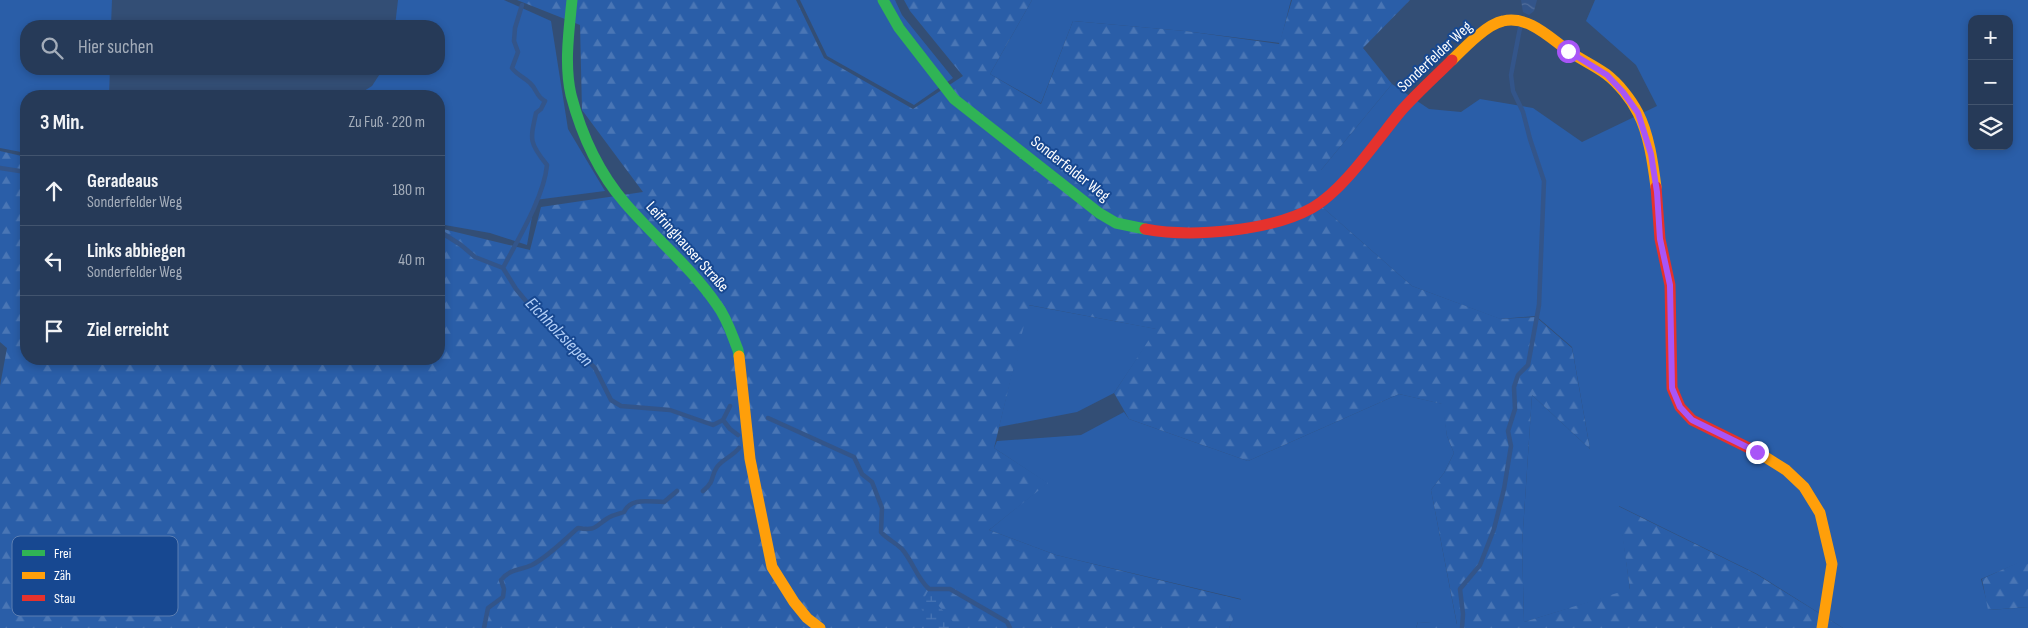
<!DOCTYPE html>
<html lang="de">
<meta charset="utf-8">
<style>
:root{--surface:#263a58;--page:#2e415e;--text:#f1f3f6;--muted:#a4adba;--line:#42546e}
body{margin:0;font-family:"Sofia Sans Condensed",sans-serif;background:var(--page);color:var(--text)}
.controls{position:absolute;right:15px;top:15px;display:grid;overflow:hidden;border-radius:10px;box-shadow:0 2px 8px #0003}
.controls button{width:45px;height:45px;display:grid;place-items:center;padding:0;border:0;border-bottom:1px solid var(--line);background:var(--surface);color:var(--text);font:25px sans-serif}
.stop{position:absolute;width:15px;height:15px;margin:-11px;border:4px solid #a855f7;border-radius:50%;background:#fff}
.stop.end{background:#a855f7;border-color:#fff;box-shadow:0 1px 5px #0008}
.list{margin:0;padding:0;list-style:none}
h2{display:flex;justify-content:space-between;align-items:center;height:65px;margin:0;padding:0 20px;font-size:21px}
h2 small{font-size:16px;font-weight:400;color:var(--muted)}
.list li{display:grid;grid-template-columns:32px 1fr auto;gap:15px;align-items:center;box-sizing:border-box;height:70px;padding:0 20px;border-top:1px solid var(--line)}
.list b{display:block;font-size:19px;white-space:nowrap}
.list p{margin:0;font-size:16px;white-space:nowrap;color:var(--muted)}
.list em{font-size:16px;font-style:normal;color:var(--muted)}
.icon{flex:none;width:28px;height:28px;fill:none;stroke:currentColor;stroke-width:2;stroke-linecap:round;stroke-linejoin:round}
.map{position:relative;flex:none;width:2028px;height:628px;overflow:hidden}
.search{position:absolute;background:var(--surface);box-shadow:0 2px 8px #0003;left:20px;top:20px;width:425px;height:55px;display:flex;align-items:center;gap:12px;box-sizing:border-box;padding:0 18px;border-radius:20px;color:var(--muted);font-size:19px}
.panel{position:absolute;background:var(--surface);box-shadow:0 2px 8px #0003;left:20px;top:90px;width:425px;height:275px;border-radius:20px}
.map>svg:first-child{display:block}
.grass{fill:#2a5ea8;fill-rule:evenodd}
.forest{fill:url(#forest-firs)}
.wetland{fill:url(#wetland-marsh)}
.water{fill:url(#water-waves)}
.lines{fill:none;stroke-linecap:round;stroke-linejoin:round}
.stream{stroke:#33558a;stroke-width:4.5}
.fast{stroke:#30b455;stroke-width:11}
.slow{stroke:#ff9f0a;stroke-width:11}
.jam{stroke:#e5322d;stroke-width:11}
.route{stroke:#a855f7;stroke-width:6}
.labels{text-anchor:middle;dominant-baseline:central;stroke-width:4;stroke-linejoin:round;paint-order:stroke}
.street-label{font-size:16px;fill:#fff;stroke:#174891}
.water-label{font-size:18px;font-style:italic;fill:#b1cef7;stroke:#174891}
.key{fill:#174891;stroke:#5d7fb2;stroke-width:1}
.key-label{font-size:14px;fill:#fff}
</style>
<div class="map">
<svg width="2028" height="628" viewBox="0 0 2028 628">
<defs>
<pattern id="forest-firs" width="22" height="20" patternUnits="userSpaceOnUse" patternTransform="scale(1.25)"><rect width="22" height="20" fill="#2a5ea8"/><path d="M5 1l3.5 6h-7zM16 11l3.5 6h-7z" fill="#4a76b5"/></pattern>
<pattern id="wetland-marsh" width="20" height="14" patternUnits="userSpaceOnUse" patternTransform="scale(1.25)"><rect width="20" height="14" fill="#2a5ea8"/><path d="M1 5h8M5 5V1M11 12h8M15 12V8" fill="none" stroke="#4a76b5"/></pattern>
<pattern id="water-waves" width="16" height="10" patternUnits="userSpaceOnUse" patternTransform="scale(1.25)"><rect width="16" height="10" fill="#33558a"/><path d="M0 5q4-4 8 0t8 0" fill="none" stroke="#526e9c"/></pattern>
</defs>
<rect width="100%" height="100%" fill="#334e75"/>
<path class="grass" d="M0 0H112L111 26H26V69H110L109 96H26V153L0 148Z
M398 0H504L551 21 568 129 605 191 535 200 527 245 490 233 439 224V96H356L372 86 383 69H439V26H395Z
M800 0H895L902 15 953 78 914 105 827 56Z
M1032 0H1291L1280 43 1184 31 1073 21 1041 103 990 74Z
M1595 0H2028V559L1981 579 1989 610 2028 607V628H1843L1757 574 1619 506 1630 590 1524 622 1522 545 1532 395 1590 449 1572 347 1536 316 1500 319 1412 286 1321 206V170L1392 84 1429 109 1461 112 1480 99 1533 108 1582 142 1657 106 1636 65 1586 21ZM1972 19H2009V146H1972Z
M1028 305 1157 329 1114 393 1077 412 999 427Z
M1399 394 1443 404 1447 436 1454 453 1444 473 1431 490 1457 625 1418 622 1416 628H1229L1241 599 1056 555 989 530 1047 483 994 448 997 441 1081 435 1124 412 1129 419 1248 461Z"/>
<path class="forest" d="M517 0H796L824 58 913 109 963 76 910 11 904 0H1032L990 74 1041 104 1073 21 1185 31 1279 44 1292 0H1410L1363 48 1392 84 1321 170V206L1412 286 1501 319 1536 317 1572 348 1590 449 1532 395 1522 545 1524 622 1630 589 1618 506 1756 574 1843 628H1416L1418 622 1457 624 1431 490 1444 473 1454 453 1447 436 1442 404 1399 394 1248 461 1129 419 1114 393 1156 329 1029 305 994 448 1048 483 989 530 1056 555 1242 600 1229 628H0V386L7 348 0 342V151L26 157V359H439V228L530 250 541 207 643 192 582 110 580 25Z
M2028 558V607L1988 610 1982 579Z"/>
<path class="wetland" d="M929 589 938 590 936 603 959 628H922L924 614 920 606Z"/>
<path class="water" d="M1521 0H1537L1534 11 1529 15 1523 12Z"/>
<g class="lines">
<path class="stream" d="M0 168 26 172
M439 231 461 245 475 257 503 268 516 289 540 318 576 349 595 368 611 400 621 406 670 410 713 425 723 420 730 406
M503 268C518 239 544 197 547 165 529 143 530 140 536 113L541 109 545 101C536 97 537 89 530 83 524 77 517 75 512 68L518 52 514 41 515 28 522 5
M768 418 854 457 862 474 872 482 882 508 881 532C887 539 896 543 902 549 913 562 917 578 929 589H950L1007 622 1010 628
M723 420 730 429 738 435
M703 491C716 480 710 477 717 467 723 459 733 456 739 448
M484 628 488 608 503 597 504 589 501 580C511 568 519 571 532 565 549 556 563 541 578 528 596 531 594 527 608 518 612 515 619 514 624 512 631 497 649 502 664 502L677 491
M1462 628 1463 614 1460 589 1480 565 1494 529 1504 489 1511 446 1508 431 1515 409 1514 387 1518 375 1528 365 1539 305 1544 181 1530 139 1523 112 1513 91 1511 75 1520 28"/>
<path class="fast" d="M572 0C569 31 564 64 571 95 581 133 599 173 625 203 655 238 691 267 717 305 727 318 732 335 738 350L739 356
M883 0 899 28 954 99 1099 213 1116 223 1145 229"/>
<path class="slow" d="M1452 60C1464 48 1487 24 1503 21 1529 15 1551 39 1570 52 1582 60 1595 66 1606 74 1618 83 1631 99 1638 113 1649 134 1653 164 1656 187
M739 356 750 459 772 567 794 602 807 618 820 628
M1759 453 1786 470 1804 487 1820 513 1832 564 1822 628"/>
<path class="jam" d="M1656 187 1660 239 1670 285 1672 388 1680 407 1692 420 1759 453
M1145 229C1191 238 1271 231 1312 208 1344 190 1377 140 1401 111 1417 93 1435 77 1452 60"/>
</g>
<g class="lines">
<path class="route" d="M1568 51 1607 75 1623 92 1638 113 1651 154 1657 192 1660 239 1670 285 1672 388 1680 407 1692 420 1757 452"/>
</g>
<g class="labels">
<g class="street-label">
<text transform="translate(1435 57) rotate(-43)">Sonderfelder Weg</text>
<text transform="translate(1070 169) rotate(38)">Sonderfelder Weg</text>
<text transform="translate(687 247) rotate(48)">Leifringhauser Straße</text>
</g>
<g class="water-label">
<text transform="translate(559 332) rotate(46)">Eichholzsiepen</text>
</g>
</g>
<rect x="12" y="536" width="166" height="80" rx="8" class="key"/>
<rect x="22" y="550" width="23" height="6" fill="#30b455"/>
<rect x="22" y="572" width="23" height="7" fill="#ff9f0a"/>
<rect x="22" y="595" width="23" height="6" fill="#e5322d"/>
<g class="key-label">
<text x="54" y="558">Frei</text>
<text x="54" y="580">Zäh</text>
<text x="54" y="603">Stau</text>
</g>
</svg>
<div class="controls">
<button>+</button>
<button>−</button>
<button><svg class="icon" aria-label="layers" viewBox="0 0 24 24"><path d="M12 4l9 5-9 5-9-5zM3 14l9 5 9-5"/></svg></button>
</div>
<div class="stop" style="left:1568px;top:51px"></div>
<div class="stop end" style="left:1757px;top:452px"></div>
<div class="search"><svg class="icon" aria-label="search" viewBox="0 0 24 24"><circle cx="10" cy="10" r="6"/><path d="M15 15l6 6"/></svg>Hier suchen</div>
<section class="panel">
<h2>3 Min.<small>Zu Fuß · 220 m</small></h2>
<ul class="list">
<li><svg class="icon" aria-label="ahead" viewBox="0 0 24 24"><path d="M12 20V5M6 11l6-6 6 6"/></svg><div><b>Geradeaus</b><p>Sonderfelder Weg</p></div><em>180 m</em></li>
<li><svg class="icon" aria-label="left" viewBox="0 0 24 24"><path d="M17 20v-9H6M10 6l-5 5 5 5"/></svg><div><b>Links abbiegen</b><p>Sonderfelder Weg</p></div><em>40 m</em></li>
<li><svg class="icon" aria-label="arrive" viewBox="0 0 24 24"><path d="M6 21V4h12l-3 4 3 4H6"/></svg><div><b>Ziel erreicht</b></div></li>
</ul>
</section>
</div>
